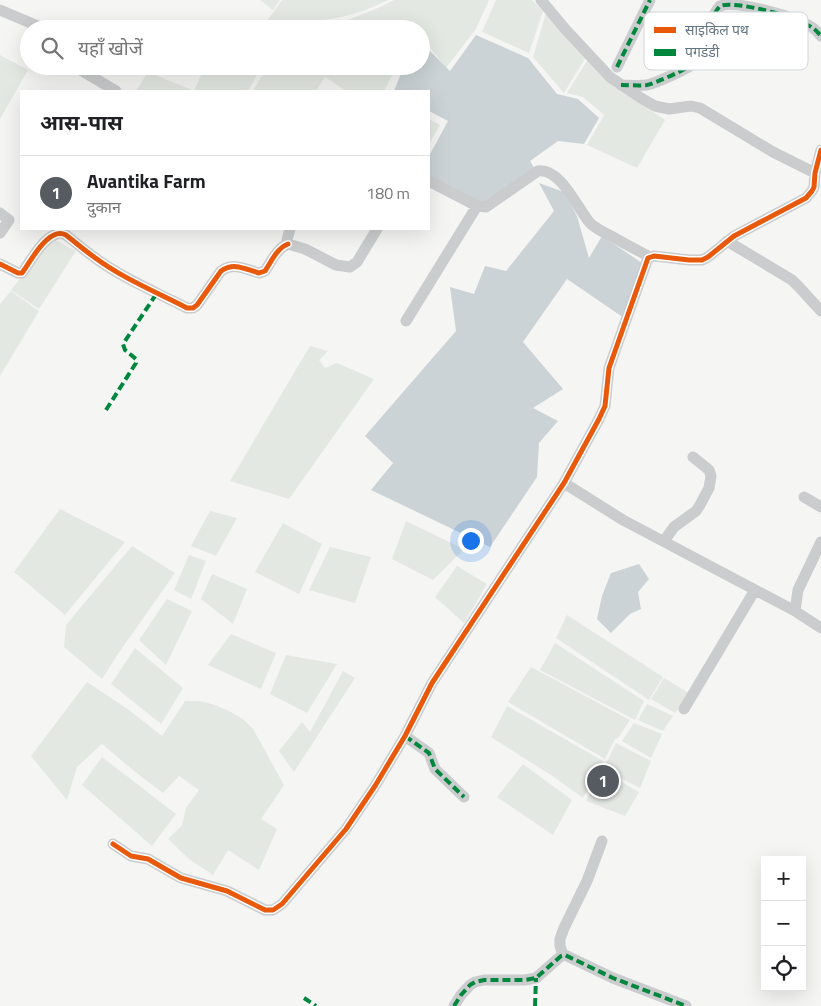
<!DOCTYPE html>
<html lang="hi">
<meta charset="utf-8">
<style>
:root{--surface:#fff;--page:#f2f2f2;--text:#202124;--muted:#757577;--line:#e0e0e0;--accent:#565b61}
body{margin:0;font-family:"Titillium Web","Noto Sans Devanagari",sans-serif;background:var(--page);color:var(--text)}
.controls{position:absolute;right:15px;bottom:15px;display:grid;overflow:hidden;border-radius:0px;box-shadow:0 5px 20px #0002}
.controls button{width:45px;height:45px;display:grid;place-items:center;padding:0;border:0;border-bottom:1px solid var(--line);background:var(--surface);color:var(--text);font:25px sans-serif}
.you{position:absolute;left:470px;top:540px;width:18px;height:18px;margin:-12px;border:4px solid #fff;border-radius:50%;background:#1a73e8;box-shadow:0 0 0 8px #1a73e833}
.badge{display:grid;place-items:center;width:32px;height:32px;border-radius:50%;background:var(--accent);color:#fff;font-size:16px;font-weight:700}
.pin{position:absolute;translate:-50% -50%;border:2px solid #fff;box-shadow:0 1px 5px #0006}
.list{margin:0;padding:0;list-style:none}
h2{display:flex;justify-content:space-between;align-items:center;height:65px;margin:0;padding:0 20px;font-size:21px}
h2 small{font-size:16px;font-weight:400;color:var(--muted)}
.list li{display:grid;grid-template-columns:32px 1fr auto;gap:15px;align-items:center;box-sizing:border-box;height:75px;padding:0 20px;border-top:1px solid var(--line)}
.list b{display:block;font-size:19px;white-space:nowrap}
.list p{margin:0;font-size:16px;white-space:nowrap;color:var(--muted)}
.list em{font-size:16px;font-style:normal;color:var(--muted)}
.icon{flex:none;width:28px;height:28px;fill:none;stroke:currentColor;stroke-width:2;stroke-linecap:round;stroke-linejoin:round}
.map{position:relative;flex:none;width:821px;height:1006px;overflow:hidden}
.search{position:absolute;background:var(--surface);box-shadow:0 5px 20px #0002;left:20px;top:20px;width:410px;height:55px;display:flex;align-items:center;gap:12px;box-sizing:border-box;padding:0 18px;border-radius:28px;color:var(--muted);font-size:19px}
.panel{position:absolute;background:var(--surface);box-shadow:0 5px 20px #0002;left:20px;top:90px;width:410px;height:140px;border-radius:0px}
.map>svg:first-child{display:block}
.green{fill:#e4e8e2}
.water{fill:#cbd3d6}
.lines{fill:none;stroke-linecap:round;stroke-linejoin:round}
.minor{stroke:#cacccd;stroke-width:11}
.quiet{stroke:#00873e;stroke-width:4;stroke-dasharray:8 4;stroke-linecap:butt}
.cycleway-casing{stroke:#fff;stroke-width:8}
.cycleway{stroke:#e8590c;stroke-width:5}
.key{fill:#fff;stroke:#d1d6da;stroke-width:1}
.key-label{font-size:14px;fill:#657683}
</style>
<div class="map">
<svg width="821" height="1006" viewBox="0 0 821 1006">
<rect width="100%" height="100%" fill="#f5f5f4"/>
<path class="green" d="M260 0H280L273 10Z
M282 0H388C365 12 339 19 314 21 299 22 283 21 267 21Z
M394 0H489L476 29 446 68 421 36V29H298L314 24 345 21 378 8Z
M496 0H532L543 11 529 53 482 32Z
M546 13 586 57 564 93 533 57Z
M250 22 278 29H246Z
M0 55 28 70 0 119Z
M588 59 629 95 665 120 637 168 587 145 604 115 583 97 567 93Z
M205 66H262L248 91H136L148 72 194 91Z
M268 66H397L384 91H346L325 77 316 91H253Z
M429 119 440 125 429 144Z
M52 238 76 251 39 309 11 290Z
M11 291 39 311 0 376V304Z
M310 346 328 351 319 360 325 368 337 363 374 379 289 499 230 481Z
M60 509 125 542 65 615 14 572Z
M210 511 237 518 216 556 191 546Z
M406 521 464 549 433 580 392 559Z
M283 523 322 544 299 594 255 572Z
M132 546 175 573 118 654 102 679 64 647 66 625Z
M330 547 371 557 355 603 309 590Z
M189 555 206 561 191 599 174 590Z
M457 566 487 584 464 623 435 597Z
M212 574 247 589 233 624 201 599Z
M167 599 192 611 166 665 139 640Z
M567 615 663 677 649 700 556 638Z
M231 634 276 653 261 689 208 665Z
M555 643 644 701 635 720 540 670Z
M135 648 183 688 161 724 111 684Z
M286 655 337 664 307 713 270 694Z
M531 667 630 720 618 738 615 739 605 759 508 702Z
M343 671 355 678 294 772 279 751 302 722 310 732Z
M664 678 690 694 675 713 651 699Z
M87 682 129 710 162 736 185 701H200L215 705 229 711 243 719 253 729 284 785 261 819 277 829 259 870 228 850 213 875 189 859 168 839 182 825 186 808 199 790 179 776 163 793 134 771 102 744 77 767 67 800 31 756Z
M647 704 673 716 663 731 638 720Z
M507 706 603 761 583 798 554 777 491 737Z
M634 723 662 734 651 758 622 741Z
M616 743 651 761 640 788 603 769Z
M102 757 176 814 152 846 82 785Z
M523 764 572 800 553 835 497 797Z
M601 770 639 792 625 816 586 801Z"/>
<path class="water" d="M476 35 528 58 557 94 578 99 599 118 584 144 558 141 530 161 535 169 484 206 429 178V156L448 121 429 111V91H394L404 66H421V42L450 71Z
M539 183 564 192 577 216 589 258 602 236 642 263 624 318 567 279 523 342 563 389 533 408 558 421 539 443 537 477 490 547 371 490 393 463 365 436 456 331 450 287 474 294 485 266 506 271 554 211Z
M639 564 649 579 638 592 641 609 630 614 611 633 597 619 602 596 611 573Z"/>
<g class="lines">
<path class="minor" d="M541 0 566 30 610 77 641 98 655 106 669 109 691 106 700 108 773 152 815 173
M0 10 45 29
M78 66 79 69 116 91
M617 67 650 0
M621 85C629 85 639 86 647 85 656 83 687 69 693 64 697 60 700 54 703 48 708 34 710 17 720 6 736 0 797 17 813 28 816 30 818 33 821 36
M429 181 477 206 486 207 538 171C561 168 577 208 590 223 596 229 605 233 613 237 625 244 637 250 650 257
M0 213 9 220 0 233
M290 229 287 240 288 244 305 249 336 265 350 267 357 262 377 229
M727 241 792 280 799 287 821 311
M0 264 18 273H22C30 262 41 241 54 235 58 233 62 233 66 235 75 242 84 250 94 257 122 278 156 292 187 308H193L197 305 221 271C234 262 245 269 259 273L265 271C271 262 277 248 288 244
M406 321 477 206
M564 483 623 520 795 611 821 628
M804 497 821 507
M664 541 674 527 696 511 700 505 709 488 711 476 709 470 693 457
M795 611 798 590 821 542
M684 709 755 590
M405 736 429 753 435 769 464 797
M113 844 131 856 148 859 181 878 227 891 265 910H273L282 904 346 829 375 786 405 736 432 683 564 483 599 419 605 406 609 368 648 258 654 256 689 260H702L708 257 734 236 806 198 812 191 814 187 815 173 821 150
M563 955 560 946V939L564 928 587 881 602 841
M454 1006 461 995 470 985 475 982 484 980H525L536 978 561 956 565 955 613 978 686 1006"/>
<path class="quiet" d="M617 67 650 0
M621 85C629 85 639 86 647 85 656 83 687 69 693 64 697 60 700 54 703 48 708 34 710 17 720 6 736 0 797 17 813 28 816 30 818 33 821 36
M106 410 136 363V359L125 350 123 344 157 293
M405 736 429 753 435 769 464 797
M304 998 316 1006
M454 1006 461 995 470 985 475 982 484 980H525L536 978 561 956 565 955 613 978 686 1006
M535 1006 536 978"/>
<g class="cycleway-casing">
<path id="cycleway" d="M0 264 18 273H22C30 262 41 241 54 235 58 233 62 233 66 235 75 242 84 250 94 257 122 278 156 292 187 308H193L197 305 221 271C234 262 245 269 259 273L265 271C271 262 277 248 288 244
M113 844 131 856 148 859 181 878 227 891 265 910H273L282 904 346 829 375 786 405 736 432 683 564 483 599 419 605 406 609 368 648 258 654 256 689 260H702L708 257 734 236 806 198 812 191 814 187 815 173 821 150"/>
</g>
<use href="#cycleway" class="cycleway"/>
</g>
<rect x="644" y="12" width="164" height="58" rx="8" class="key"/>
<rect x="654" y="27" width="22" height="6" fill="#e8590c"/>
<rect x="654" y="49" width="22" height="7" fill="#00873e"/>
<g class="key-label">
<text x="685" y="35">साइकिल पथ</text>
<text x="685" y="57">पगडंडी</text>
</g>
</svg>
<div class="controls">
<button>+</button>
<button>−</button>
<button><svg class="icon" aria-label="locate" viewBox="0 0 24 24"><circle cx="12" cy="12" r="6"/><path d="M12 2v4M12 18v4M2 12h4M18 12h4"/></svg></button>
</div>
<div class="you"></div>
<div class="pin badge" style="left:603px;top:781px">1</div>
<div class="search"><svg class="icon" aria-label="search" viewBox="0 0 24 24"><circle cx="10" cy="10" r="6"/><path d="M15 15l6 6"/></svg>यहाँ खोजें</div>
<section class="panel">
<h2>आस-पास<small></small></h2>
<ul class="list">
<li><span class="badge">1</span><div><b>Avantika Farm</b><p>दुकान</p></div><em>180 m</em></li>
</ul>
</section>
</div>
